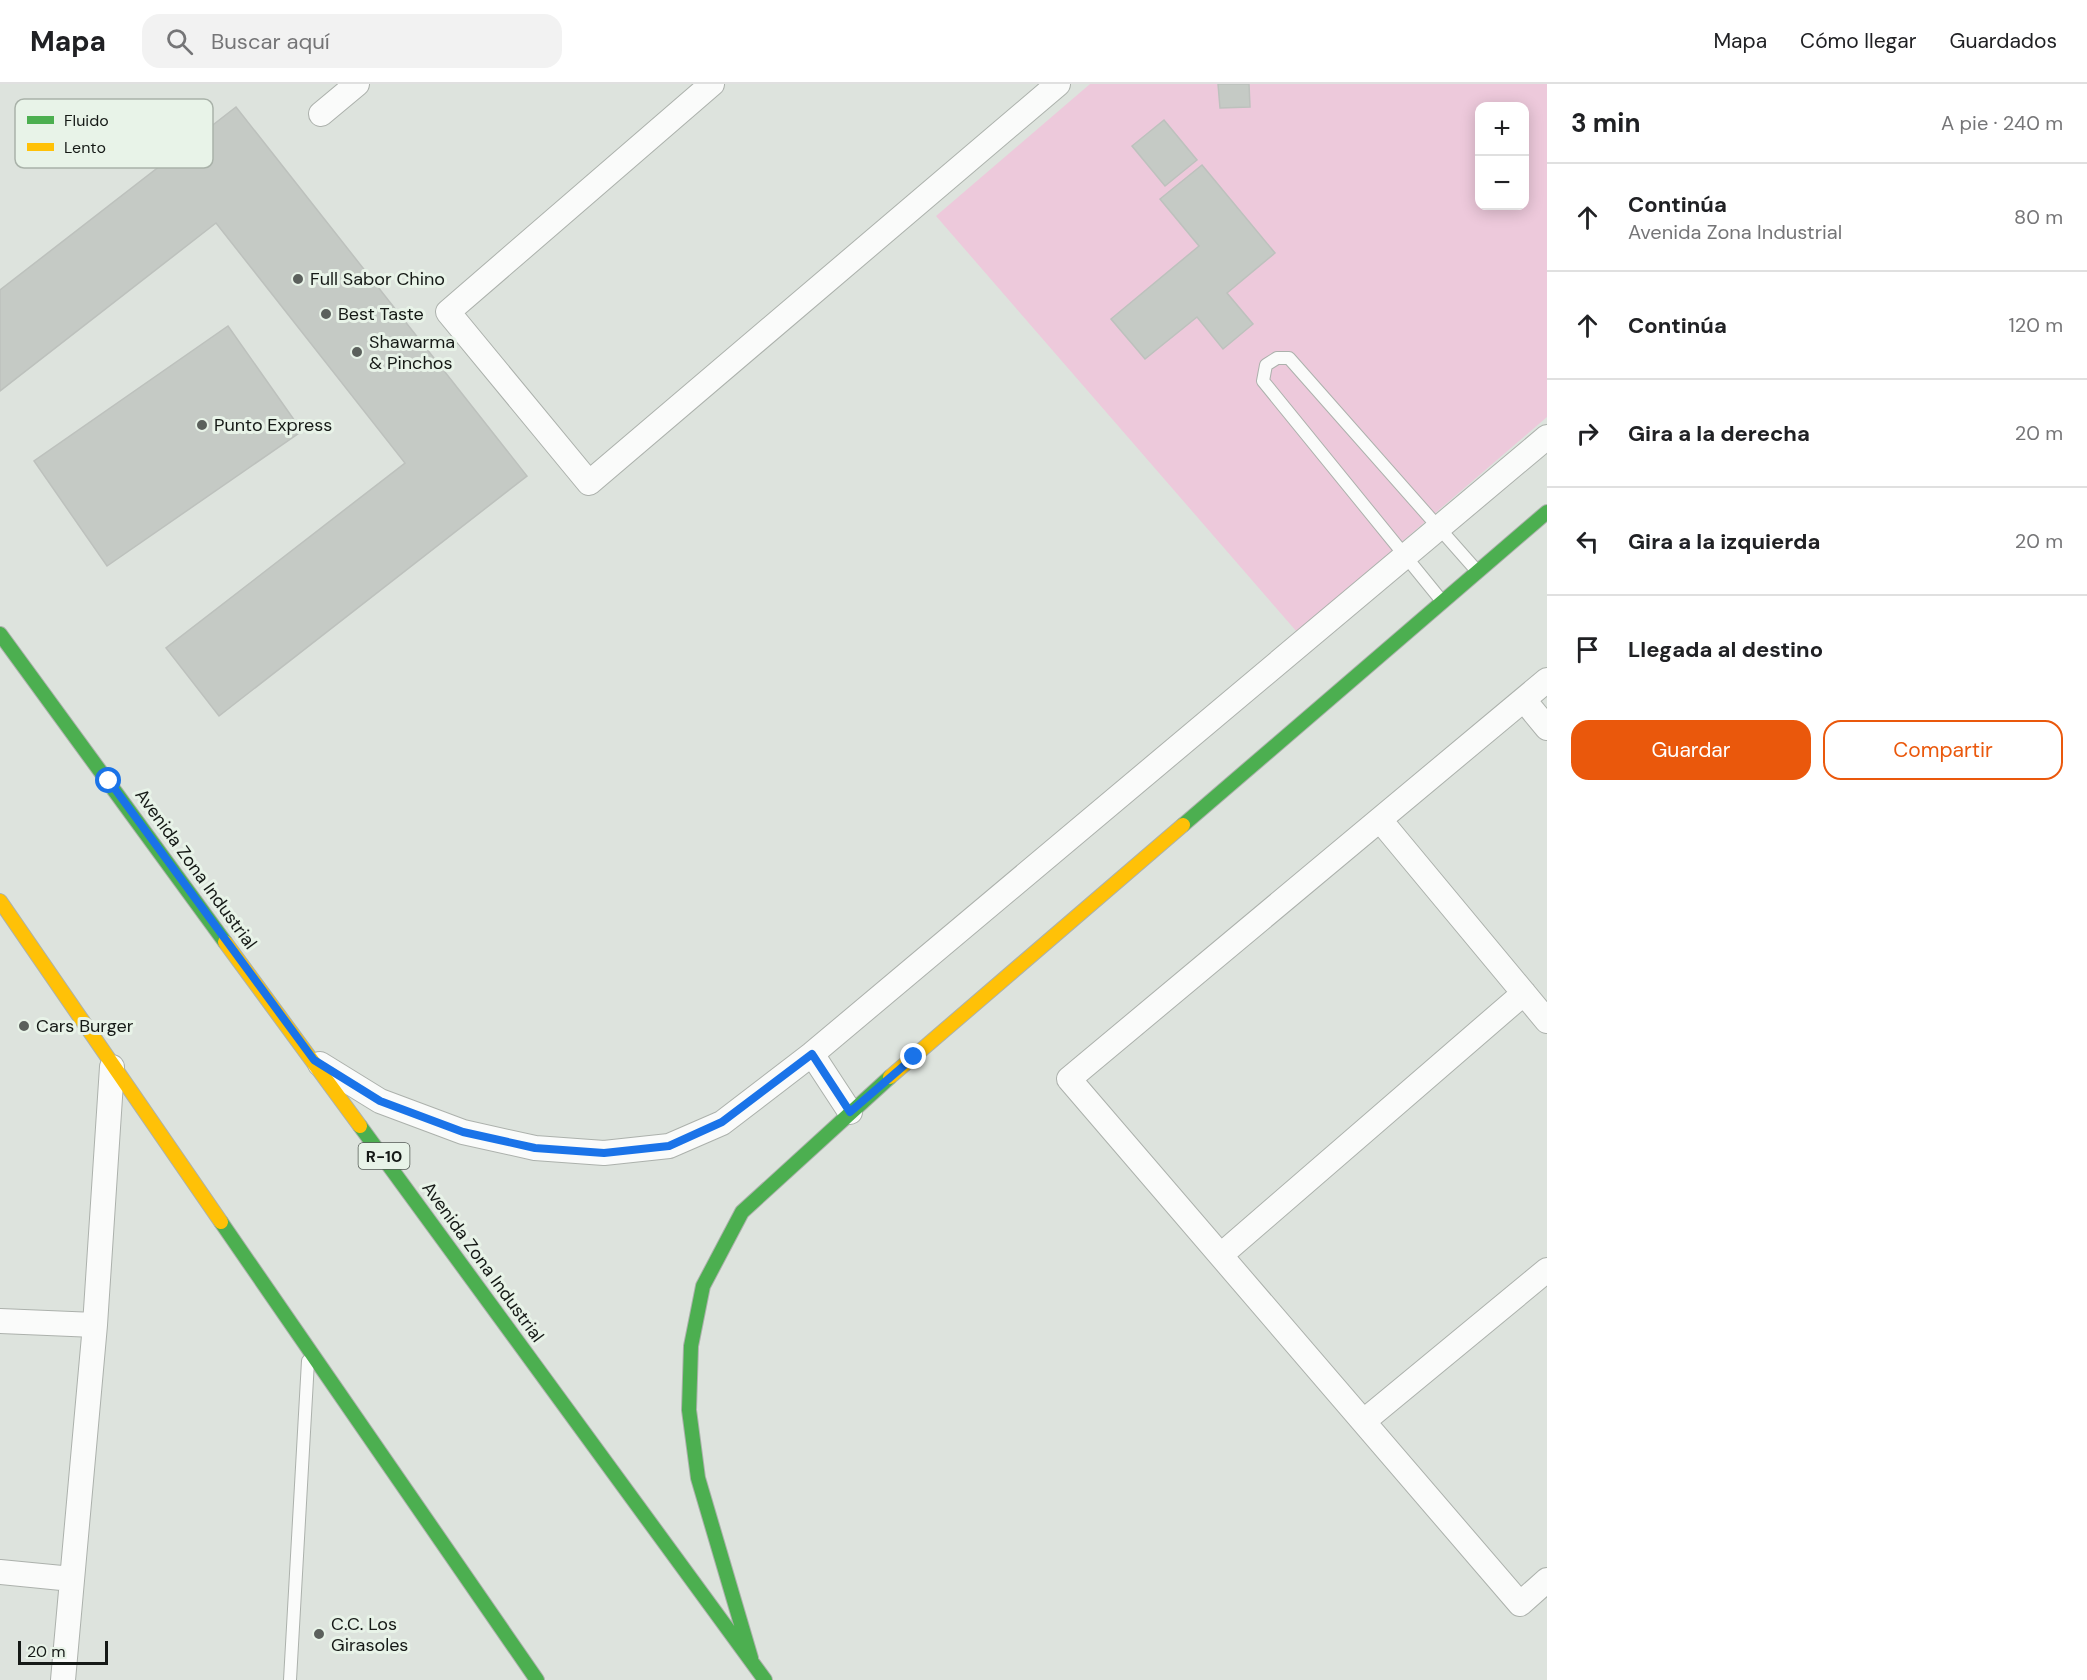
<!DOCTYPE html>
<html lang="es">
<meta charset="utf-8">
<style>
:root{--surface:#fff;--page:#f2f2f2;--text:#202124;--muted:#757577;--line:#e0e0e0;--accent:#ea580c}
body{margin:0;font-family:"DM Sans",sans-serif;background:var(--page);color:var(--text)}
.controls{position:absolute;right:18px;top:18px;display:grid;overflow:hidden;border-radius:12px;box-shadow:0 3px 15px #0003}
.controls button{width:54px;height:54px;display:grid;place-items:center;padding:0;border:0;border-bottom:2px solid var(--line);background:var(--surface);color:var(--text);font:30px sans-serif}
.scale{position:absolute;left:18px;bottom:15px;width:90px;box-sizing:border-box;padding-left:6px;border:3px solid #151916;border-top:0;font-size:16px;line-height:21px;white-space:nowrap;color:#151916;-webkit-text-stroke:4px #e8f3e8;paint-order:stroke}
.stop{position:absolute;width:18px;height:18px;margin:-14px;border:4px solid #1a73e8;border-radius:50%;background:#fff}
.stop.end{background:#1a73e8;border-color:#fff;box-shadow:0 2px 6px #0008}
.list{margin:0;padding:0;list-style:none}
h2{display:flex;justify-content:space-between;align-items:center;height:78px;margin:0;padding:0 24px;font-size:26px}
h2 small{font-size:20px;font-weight:400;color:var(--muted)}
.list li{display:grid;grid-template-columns:39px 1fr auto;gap:18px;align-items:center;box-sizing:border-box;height:108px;padding:0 24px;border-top:2px solid var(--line)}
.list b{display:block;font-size:22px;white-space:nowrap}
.list p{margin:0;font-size:20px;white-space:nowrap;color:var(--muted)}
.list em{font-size:20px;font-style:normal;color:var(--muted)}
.actions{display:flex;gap:12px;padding:18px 24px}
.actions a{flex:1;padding:14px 0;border:2px solid var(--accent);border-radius:18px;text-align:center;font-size:21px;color:var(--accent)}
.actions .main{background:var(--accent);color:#fff}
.icon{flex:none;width:33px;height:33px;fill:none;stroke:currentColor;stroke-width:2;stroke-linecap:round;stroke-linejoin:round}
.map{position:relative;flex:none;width:1547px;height:1596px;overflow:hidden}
header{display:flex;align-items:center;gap:36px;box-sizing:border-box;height:84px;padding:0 30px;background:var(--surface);border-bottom:2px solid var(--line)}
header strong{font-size:28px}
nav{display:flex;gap:33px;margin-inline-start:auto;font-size:21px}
.search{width:420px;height:54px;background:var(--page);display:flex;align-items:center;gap:15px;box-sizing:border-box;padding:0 21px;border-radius:18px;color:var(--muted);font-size:22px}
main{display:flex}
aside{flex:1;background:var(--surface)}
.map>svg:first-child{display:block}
.green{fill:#edc9db;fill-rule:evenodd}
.building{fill:#c5cac5;stroke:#bdc1bd;stroke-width:1.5}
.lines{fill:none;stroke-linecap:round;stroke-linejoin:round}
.lane-casing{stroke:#acb1ac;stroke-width:14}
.street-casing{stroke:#acb1ac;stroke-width:26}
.fast-casing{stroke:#acb1ac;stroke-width:16}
.slow-casing{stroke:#acb1ac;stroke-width:16}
.lane{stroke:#fafbfa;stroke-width:12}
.street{stroke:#fafbfa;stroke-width:24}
.fast{stroke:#4caf50;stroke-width:14}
.slow{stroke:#ffc107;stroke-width:14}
.route{stroke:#1a73e8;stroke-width:8}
.poi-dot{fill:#5b605c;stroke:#e8f3e8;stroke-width:2}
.labels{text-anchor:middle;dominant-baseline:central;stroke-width:6;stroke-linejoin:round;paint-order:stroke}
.shield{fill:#e8f3e8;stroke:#545a55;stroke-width:1.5}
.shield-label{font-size:16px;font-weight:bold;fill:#151916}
.poi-label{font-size:18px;fill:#151916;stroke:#e8f3e8;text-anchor:start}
.street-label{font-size:18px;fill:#151916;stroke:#e8f3e8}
.key{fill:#e8f3e8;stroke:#a9b2a9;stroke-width:1.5}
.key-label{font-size:16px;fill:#151916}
</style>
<header>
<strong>Mapa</strong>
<div class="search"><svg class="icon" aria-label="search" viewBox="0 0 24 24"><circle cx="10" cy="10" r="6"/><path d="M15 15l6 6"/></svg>Buscar aquí</div>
<nav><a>Mapa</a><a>Cómo llegar</a><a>Guardados</a></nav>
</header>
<main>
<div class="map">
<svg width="1547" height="1596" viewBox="0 0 1547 1596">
<rect width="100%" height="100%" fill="#dde3dd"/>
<path class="green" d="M1090 0H1547V333L1297 548 936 132ZM1480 22H1524V122H1480Z"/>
<path class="building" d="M1218 0H1249L1250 23 1220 24Z
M236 23 527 392 219 632 166 564 405 379 216 139 0 307V206Z
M1164 36 1197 76 1165 102 1132 62Z
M1202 81 1275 169 1227 209 1253 240 1223 265 1197 233 1145 275 1111 235 1199 162 1160 115Z
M228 242 302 347 107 482 34 377Z"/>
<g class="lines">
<g class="lane-casing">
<path id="lane" d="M1441 516 1263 297 1266 281 1277 274H1289L1477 487
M290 1596 308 1277"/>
</g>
<g class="street-casing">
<path id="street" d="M712 0 448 228 589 399 1058 0
M321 30 357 0
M1547 596 1069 995 1520 1520 1547 1496
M1524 616 1547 644
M1380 736 1547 937
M812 970 850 1028
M320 980 380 1017 463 1048 535 1064 604 1069 669 1062 722 1039 812 970 1547 353
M1221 1171 1524 909
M0 1237 95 1241
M1364 1337 1547 1186
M0 1488 72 1495
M63 1596 95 1241 112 983"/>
</g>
<g class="fast-casing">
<path id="fast" d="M0 550 225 858
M1183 741 1547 428
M360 1042 765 1596
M221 1138 537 1596
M751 1574 698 1394 689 1326 691 1262 703 1202 742 1128 890 993"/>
</g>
<g class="slow-casing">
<path id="slow" d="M0 817 221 1138
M225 858 360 1042
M890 993 1183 741"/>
</g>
<use href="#lane" class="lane"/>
<use href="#street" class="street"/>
<use href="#fast" class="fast"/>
<use href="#slow" class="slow"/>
</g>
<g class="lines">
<path class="route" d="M109 697 314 976 380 1017 463 1048 535 1064 604 1069 669 1062 722 1038 812 970 850 1028 914 973"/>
</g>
<g class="poi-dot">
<circle cx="298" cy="195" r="6"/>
<circle cx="326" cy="230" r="6"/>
<circle cx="357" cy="268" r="6"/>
<circle cx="202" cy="341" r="6"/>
<circle cx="24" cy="942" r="6"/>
<circle cx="319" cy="1550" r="6"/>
</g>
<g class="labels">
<rect class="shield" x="358.5" y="1059" width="51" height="26" rx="4.5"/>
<g class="shield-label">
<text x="384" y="1072">R-10</text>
</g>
<g class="poi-label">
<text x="310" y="195">Full Sabor Chino</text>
<text x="338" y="230">Best Taste</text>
<text x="369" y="258">Shawarma<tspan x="369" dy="21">&amp; Pinchos</tspan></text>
<text x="214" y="341">Punto Express</text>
<text x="36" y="942">Cars Burger</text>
<text x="331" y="1540">C.C. Los<tspan x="331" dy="21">Girasoles</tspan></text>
</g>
<g class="street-label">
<text transform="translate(196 785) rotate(54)">Avenida Zona Industrial</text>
<text transform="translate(483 1178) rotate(54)">Avenida Zona Industrial</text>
</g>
</g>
<rect x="15" y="15" width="198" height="69" rx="9" class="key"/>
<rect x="27" y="32" width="27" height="8" fill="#4caf50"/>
<rect x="27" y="59" width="27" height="8" fill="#ffc107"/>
<g class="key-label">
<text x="64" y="42">Fluido</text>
<text x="64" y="69">Lento</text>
</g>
</svg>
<div class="controls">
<button>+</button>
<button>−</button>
</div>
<div class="scale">20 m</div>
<div class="stop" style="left:109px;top:697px"></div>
<div class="stop end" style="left:914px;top:973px"></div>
</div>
<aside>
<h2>3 min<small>A pie · 240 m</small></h2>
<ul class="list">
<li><svg class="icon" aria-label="ahead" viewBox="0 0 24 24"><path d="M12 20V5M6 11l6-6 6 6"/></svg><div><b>Continúa</b><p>Avenida Zona Industrial</p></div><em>80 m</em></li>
<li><svg class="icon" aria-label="ahead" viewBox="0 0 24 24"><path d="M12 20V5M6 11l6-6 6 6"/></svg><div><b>Continúa</b></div><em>120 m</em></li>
<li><svg class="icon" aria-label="right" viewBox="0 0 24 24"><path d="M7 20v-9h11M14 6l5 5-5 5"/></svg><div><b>Gira a la derecha</b></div><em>20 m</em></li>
<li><svg class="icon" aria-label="left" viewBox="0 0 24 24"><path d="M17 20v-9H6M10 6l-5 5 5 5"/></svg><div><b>Gira a la izquierda</b></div><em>20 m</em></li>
<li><svg class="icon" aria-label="arrive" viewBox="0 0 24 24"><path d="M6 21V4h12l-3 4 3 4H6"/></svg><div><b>Llegada al destino</b></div></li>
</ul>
<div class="actions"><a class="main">Guardar</a><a>Compartir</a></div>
</aside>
</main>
